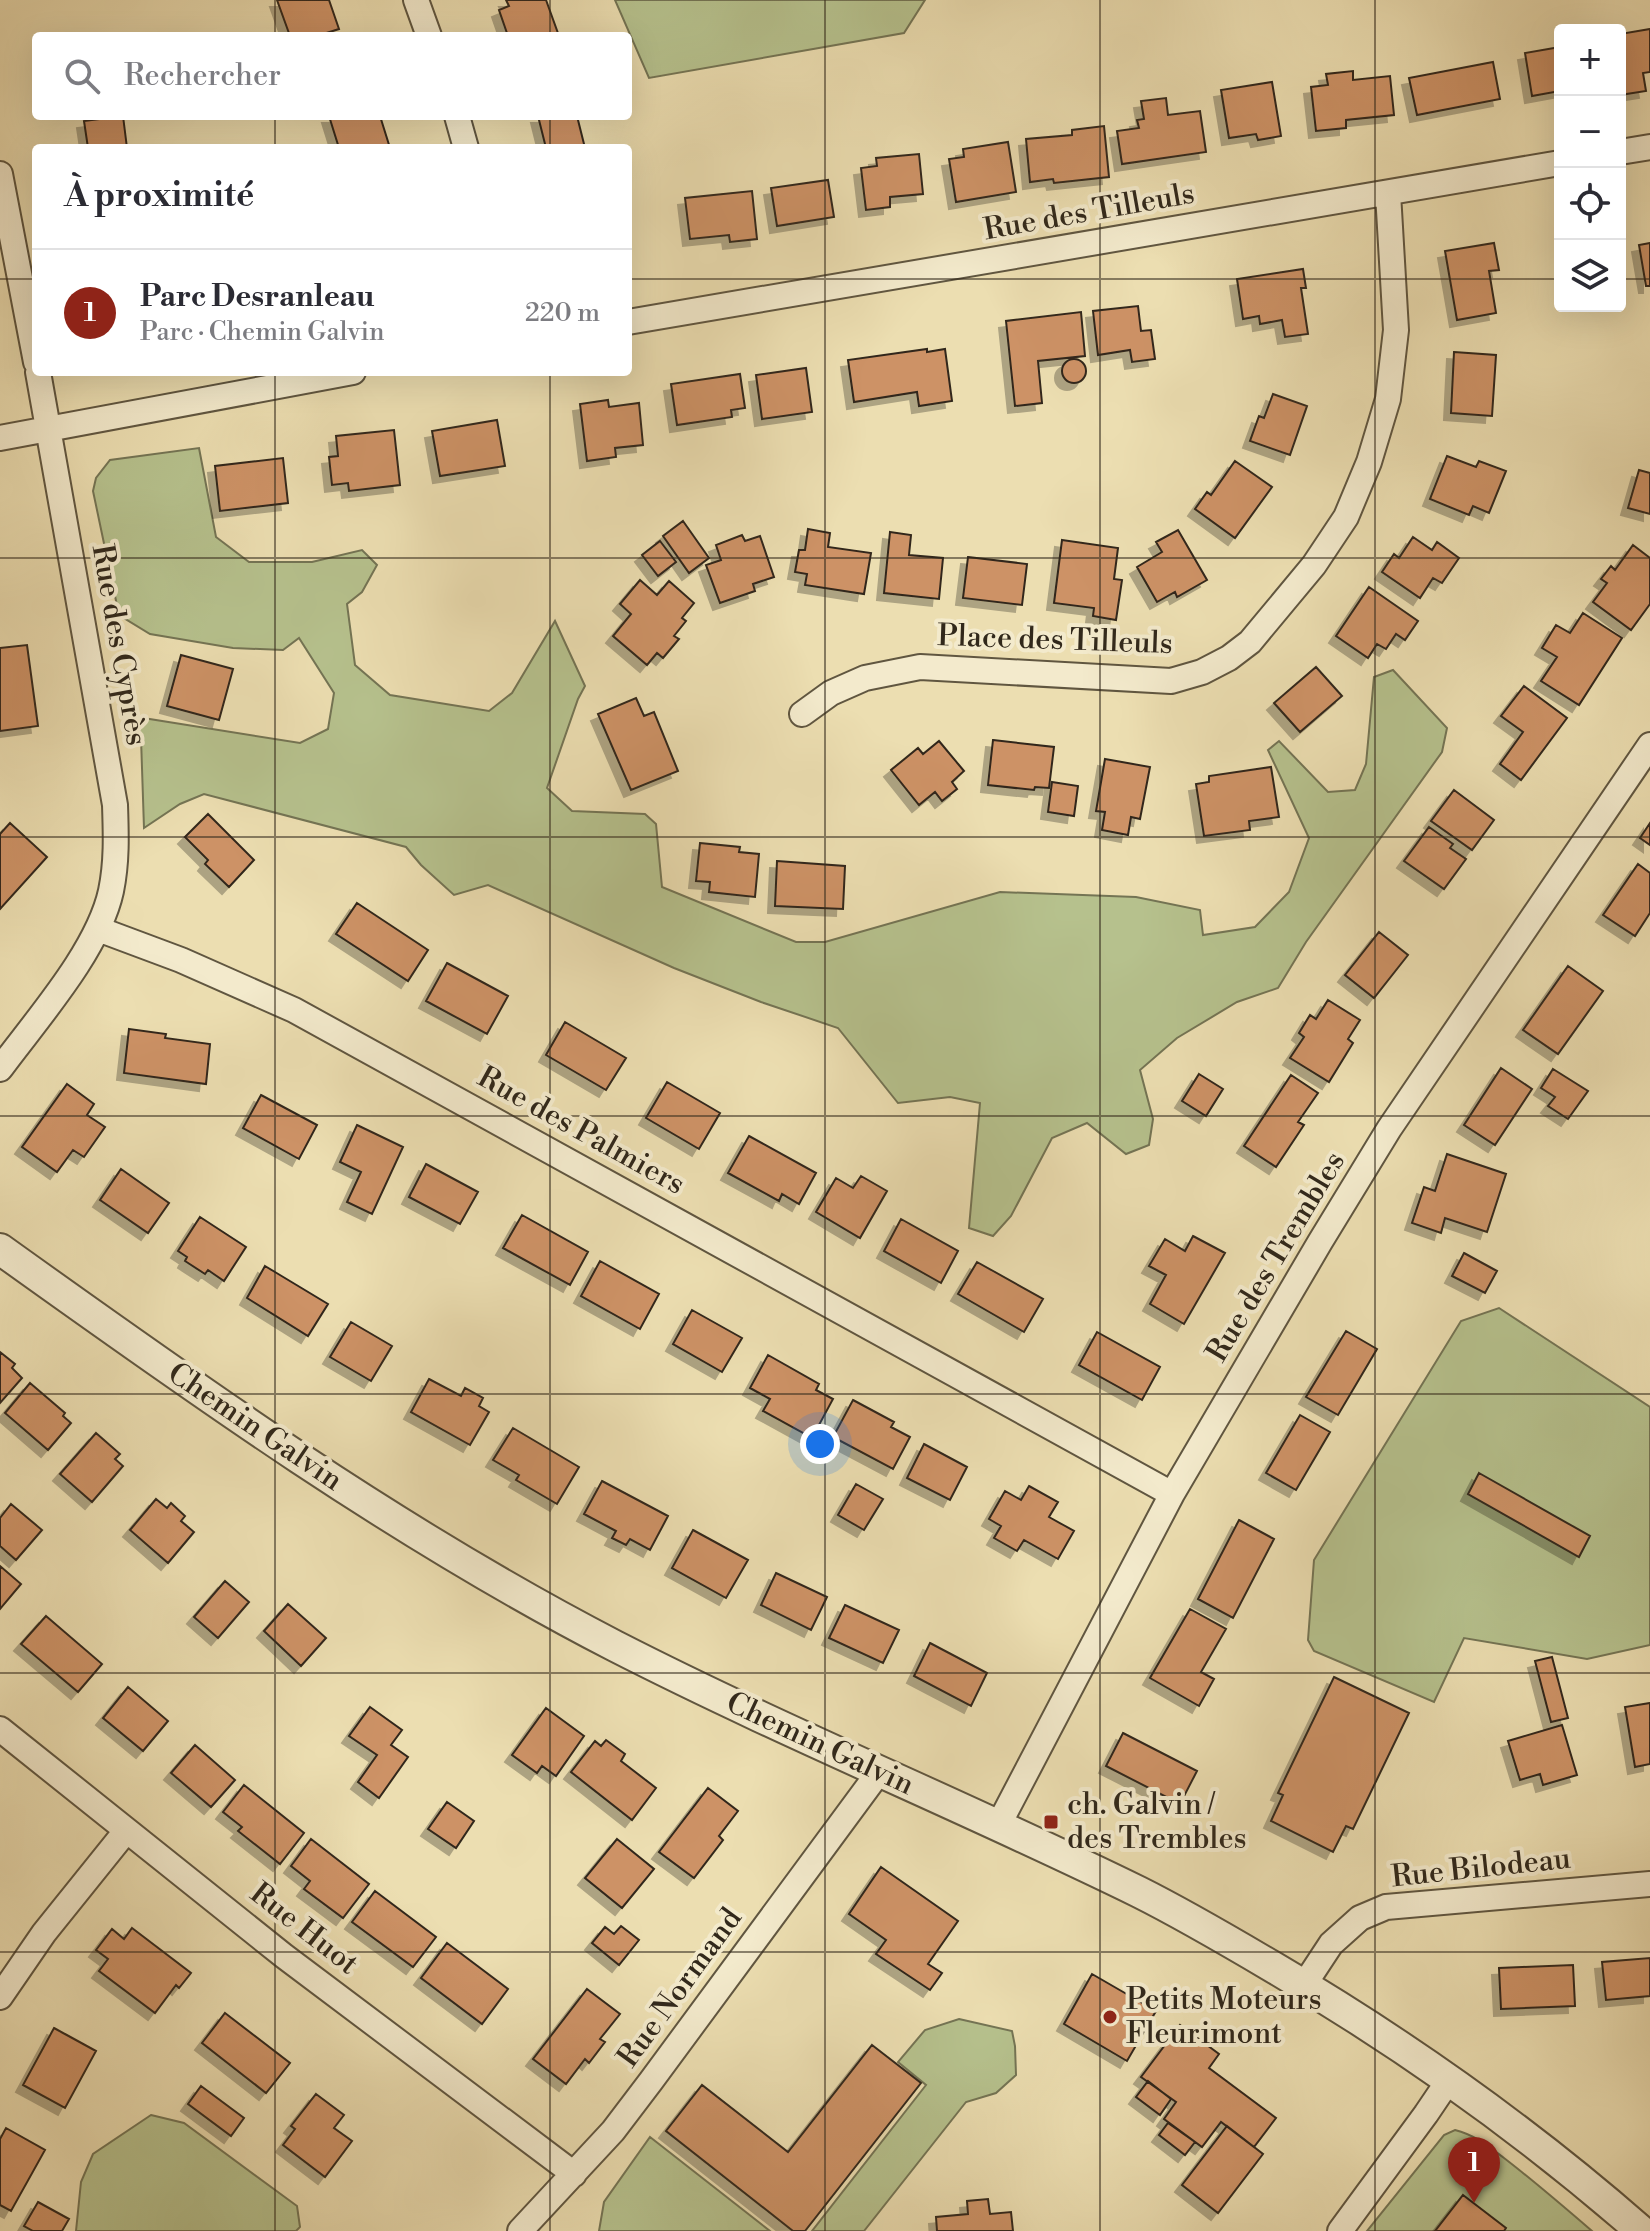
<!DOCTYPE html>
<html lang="fr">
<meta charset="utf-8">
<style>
:root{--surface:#fff;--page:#f7f7f7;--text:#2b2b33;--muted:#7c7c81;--line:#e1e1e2;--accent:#8f2418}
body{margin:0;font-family:"Libre Bodoni",serif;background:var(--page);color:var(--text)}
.controls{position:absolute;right:24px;top:24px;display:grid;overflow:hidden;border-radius:8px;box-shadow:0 8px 32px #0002}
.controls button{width:72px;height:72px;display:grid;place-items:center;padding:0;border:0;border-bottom:2px solid var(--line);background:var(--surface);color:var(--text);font:40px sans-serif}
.you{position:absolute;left:820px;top:1444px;width:28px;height:28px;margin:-20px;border:6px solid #fff;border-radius:50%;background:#1a73e8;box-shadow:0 0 0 12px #1a73e833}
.badge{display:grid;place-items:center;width:52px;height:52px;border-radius:50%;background:var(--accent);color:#fff;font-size:26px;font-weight:700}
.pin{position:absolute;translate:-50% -66px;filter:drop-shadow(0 2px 4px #0008)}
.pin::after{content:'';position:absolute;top:42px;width:28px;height:24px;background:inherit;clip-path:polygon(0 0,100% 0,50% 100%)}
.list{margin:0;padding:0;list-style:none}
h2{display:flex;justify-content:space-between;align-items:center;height:104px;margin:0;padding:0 32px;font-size:34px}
h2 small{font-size:26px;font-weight:400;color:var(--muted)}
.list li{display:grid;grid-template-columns:52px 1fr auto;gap:24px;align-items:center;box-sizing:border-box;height:128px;padding:0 32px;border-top:2px solid var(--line)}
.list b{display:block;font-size:30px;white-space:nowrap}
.list p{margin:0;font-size:26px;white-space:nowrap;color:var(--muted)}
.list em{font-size:26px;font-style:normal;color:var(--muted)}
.icon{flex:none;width:44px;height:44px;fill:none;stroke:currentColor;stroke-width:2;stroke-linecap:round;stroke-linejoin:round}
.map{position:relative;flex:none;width:1650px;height:2231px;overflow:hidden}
.search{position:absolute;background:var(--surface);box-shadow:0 8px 32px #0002;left:32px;top:32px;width:600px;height:88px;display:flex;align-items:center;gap:20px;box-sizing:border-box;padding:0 28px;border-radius:8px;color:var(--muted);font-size:30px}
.panel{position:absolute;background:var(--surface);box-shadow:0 8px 32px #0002;left:32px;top:144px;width:600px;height:232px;border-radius:8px}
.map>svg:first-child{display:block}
.green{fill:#b6c18d;stroke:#747454;stroke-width:2}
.building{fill:#cd9266;stroke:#31281b;stroke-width:2;filter:url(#shadow)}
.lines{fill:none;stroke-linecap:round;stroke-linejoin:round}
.minor-casing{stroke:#605640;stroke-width:28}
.tertiary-casing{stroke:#605640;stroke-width:34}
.minor{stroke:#f3eacc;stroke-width:24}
.tertiary{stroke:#f3eacc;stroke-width:30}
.grid{fill:none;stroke:#31281b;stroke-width:2;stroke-opacity:0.55}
.poi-dot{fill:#8f2418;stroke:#f3eacc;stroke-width:3}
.labels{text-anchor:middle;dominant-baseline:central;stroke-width:8;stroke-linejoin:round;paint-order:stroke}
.street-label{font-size:30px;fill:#31281b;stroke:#f3eacc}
.poi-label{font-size:30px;fill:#31281b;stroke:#f3eacc;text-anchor:start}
</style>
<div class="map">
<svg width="1650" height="2231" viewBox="0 0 1650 2231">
<defs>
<filter id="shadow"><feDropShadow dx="-7" dy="7" stdDeviation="0" flood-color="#0004"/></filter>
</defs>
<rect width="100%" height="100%" fill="#ecdeb1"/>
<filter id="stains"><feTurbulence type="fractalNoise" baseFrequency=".0025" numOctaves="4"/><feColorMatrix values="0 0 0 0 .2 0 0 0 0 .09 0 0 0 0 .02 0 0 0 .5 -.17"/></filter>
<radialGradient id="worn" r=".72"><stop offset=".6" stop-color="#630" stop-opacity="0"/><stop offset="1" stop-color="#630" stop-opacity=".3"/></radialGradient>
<path class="green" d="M615 0H925L904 33 649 78Z
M199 448 216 537 249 562H312L362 550 377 565 362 592 347 604 355 665 390 695 489 711 512 693 555 621 585 686 578 699 547 788 572 811 645 814 656 824 662 887 796 942H825L1000 892 1136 897 1200 910 1203 935 1255 927 1289 892 1309 838 1268 750 1279 741 1328 792 1355 790 1366 764 1374 677 1393 670 1447 728 1442 752 1306 942 1278 988 1237 1002 1177 1038 1140 1070 1153 1119 1149 1145 1126 1154 1087 1123 1052 1138 1011 1216 993 1236 969 1228 980 1103 950 1097 898 1103 838 1028 761 1002 674 968 488 885 454 895 421 865 406 847 204 794 180 804 144 828 141 738 137 717 300 743 328 729 334 693 299 638 283 650 233 648 150 634 119 615 93 491 96 478 110 460Z
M1499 1308 1650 1407V1645L1587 1659 1464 1638 1434 1702 1314 1651 1308 1640 1314 1560 1461 1321Z
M959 2019 1012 2031 1015 2046 1016 2075 996 2093 966 2102 864 2231H812L926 2085 898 2062 925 2030Z
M151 2115 184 2123 297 2206 300 2227 296 2231H76L81 2182 93 2154Z
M1455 2130C1475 2135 1488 2146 1504 2158 1534 2181 1563 2206 1592 2231H1367L1444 2135Z
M650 2137 770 2231H599L604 2202Z"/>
<path class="building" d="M277 0H329L339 29 317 36H290Z
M506 0H546L559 36H508L499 10 509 6Z
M1650 29V72L1643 73 1646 91 1620 95V34Z
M1560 47V91L1532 96 1525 53Z
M1493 62 1500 99 1417 115 1409 78Z
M1353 71V80L1390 76 1394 115 1346 120V128L1316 131 1311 87 1328 85 1326 74Z
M1272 82 1281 136 1258 140 1256 134 1229 138 1221 90Z
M1166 98 1168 115 1200 111 1206 152 1122 164 1117 131 1139 128 1137 120 1144 119 1141 101Z
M123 116 127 148H88L84 121Z
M329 116H380L390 148H339Z
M538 116H577L585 148H546Z
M1104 126 1109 177 1054 183 1053 179 1030 182 1026 139 1072 135V130Z
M1008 142 1016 192 956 202 949 159 964 157 963 149Z
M919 154 923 194 890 197V207L866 210 861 168 877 166 876 158Z
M828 180 834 217 777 226 771 188Z
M752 191 757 239 730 242 729 235 690 239 685 198Z
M1494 243 1499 270 1489 271 1496 313 1457 320 1445 251Z
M1650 243V286H1646L1639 245Z
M1303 269 1306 288H1301L1308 334 1285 337 1282 320 1260 324 1259 316 1243 319 1237 279Z
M1138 306 1141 331 1151 330 1155 359 1132 362 1130 350 1098 355 1093 311Z
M1081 312 1085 356 1038 361 1042 403 1015 406 1006 321Z
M927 349V352L945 349 952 401 919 406 917 392 854 402 848 360Z
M1454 352 1496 355 1492 416 1451 413Z
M1062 371a12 12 0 1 1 24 0a12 12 0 1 1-24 0Z
M806 368 812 412 762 419 756 375Z
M740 374 745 408 731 410 732 417 677 425 671 384Z
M1273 394 1307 406 1290 455 1250 441 1259 416 1264 418Z
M608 400 609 407 639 403 643 445 615 448 616 457 587 461 580 404Z
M497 420 505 466 440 476 432 431Z
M394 430 400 485 349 491 348 483 332 485 329 457 338 456 336 436Z
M1447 456 1476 467 1479 461 1506 471 1489 513 1473 506 1469 515 1430 499Z
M283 458 288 503 220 511 215 466Z
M1235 461 1272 487 1235 538 1195 509 1207 492 1211 495Z
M1639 470 1650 473V514L1628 508Z
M683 521 709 558 689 573 663 536Z
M808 529 830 533 828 547 871 553 864 594 805 585 807 574 795 572 799 550H805Z
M1178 530 1207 580 1177 597 1175 592 1157 602 1137 567 1162 552 1156 542Z
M890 532 911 535 909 555 943 558 939 599 884 593Z
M742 535 745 541 760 536 774 577 753 584 755 591 720 603 706 565 721 560 716 545Z
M1413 537 1432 550 1437 542 1459 558 1442 583 1433 578 1420 598 1382 572 1394 554 1399 558Z
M1062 540 1118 548 1114 579 1122 580 1116 620 1093 616 1094 608 1054 603Z
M660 541 676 562 658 576 642 555Z
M1633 545 1650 558V604L1631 630 1593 602 1607 583 1601 579 1611 566 1615 570Z
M968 557 1027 564 1022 605 963 598Z
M640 580 657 595 669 581 694 603 682 618 686 621 674 636 679 639 663 658 657 653 647 665 613 636 631 614 620 604Z
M1369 587 1418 621 1405 640 1396 634 1386 649 1377 644 1368 658 1336 636Z
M1583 613 1622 638 1579 705 1541 681 1557 657 1542 648 1556 625 1570 633Z
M27 645 38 726 0 731V648Z
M181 655 233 669 219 720 167 706Z
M1316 667 1342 696 1300 732 1274 703Z
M1524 686 1567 718 1521 780 1500 764 1523 732 1501 716Z
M636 698 644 716 654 712 678 771 631 790 598 714Z
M993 740 1054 747 1049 788 1035 787 1034 790 988 785Z
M939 741 964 771 952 782 957 789 942 801 935 792 919 805 891 770 918 748 923 754Z
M1105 759 1150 767 1140 819 1131 817 1128 835 1102 830 1105 812 1096 811Z
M1271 767 1279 817 1249 821 1250 830 1204 836 1196 784 1209 782V776Z
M1052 782 1078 786 1074 816 1048 812Z
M1454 790 1494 820 1472 850 1431 821Z
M208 814 254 860 229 887 205 864 208 860 185 837Z
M10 823 47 857 0 909V834Z
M1650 823V845L1640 838Z
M1429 827 1453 844 1450 848 1466 859 1444 889 1404 861Z
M700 843 740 847 739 852 759 854 755 897 709 892 710 882 696 881Z
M777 861 845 866 843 909 775 906Z
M1638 864 1650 873V913L1635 936 1603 915Z
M357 903 428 950 408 981 336 934Z
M1379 932 1408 955 1374 998 1345 975Z
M447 963 508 996 487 1034 426 1001Z
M1568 966 1603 991 1558 1054 1523 1030Z
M1328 1000 1360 1020 1348 1039 1353 1043 1329 1082 1290 1058 1304 1037 1299 1033 1310 1015 1316 1019Z
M565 1022 626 1058 606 1090 546 1055Z
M129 1029 166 1034 165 1038 210 1044 206 1084 124 1073Z
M1501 1068 1532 1089 1495 1145 1464 1125Z
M1553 1069 1588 1091 1568 1119 1548 1106 1555 1097 1541 1088Z
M1199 1074 1223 1089 1206 1116 1182 1101Z
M1291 1075 1318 1093 1298 1122 1304 1125 1276 1167 1244 1146Z
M667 1082 720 1113 699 1149 646 1118Z
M67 1084 94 1104 87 1115 105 1127 84 1157 73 1150 57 1172 22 1147Z
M261 1095 317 1125 299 1159 243 1128Z
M357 1125 403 1147 372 1214 347 1202 361 1172 340 1162Z
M749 1136 816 1173 799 1204 782 1194 779 1201 728 1173Z
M1447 1154 1506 1174 1487 1232 1445 1218 1441 1233 1412 1223 1424 1187 1435 1191Z
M426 1164 478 1192 460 1224 409 1197Z
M121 1169 169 1203 148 1233 100 1200Z
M861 1176 887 1191 860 1238 816 1212 836 1178 853 1188Z
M522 1215 588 1252 570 1285 503 1248Z
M200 1217 246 1247 224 1281 208 1270 205 1274 185 1261 187 1257 178 1251Z
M901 1219 958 1251 941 1283 884 1251Z
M1193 1236 1225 1253 1184 1324 1150 1304 1166 1275 1149 1266 1165 1239 1185 1251Z
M1464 1253 1497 1271 1485 1293 1452 1276Z
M600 1261 659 1294 640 1329 581 1296Z
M977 1262 1043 1299 1024 1332 958 1294Z
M265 1266 328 1304 308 1336 247 1298Z
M692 1310 742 1338 722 1372 673 1344Z
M351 1322 392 1346 371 1381 330 1357Z
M1346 1331 1377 1349 1338 1415 1306 1397Z
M1097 1332 1160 1367 1142 1400 1079 1365Z
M0 1352 15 1364 12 1368 22 1378 0 1403Z
M768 1355 819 1384 816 1390 833 1399 812 1438 763 1411 770 1399 750 1388Z
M429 1379 461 1396 465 1388 483 1398 479 1406 489 1412 470 1445 411 1412Z
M30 1383 65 1413 63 1416 71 1423 48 1450 5 1413Z
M853 1400 894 1422 891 1427 910 1437 893 1469 833 1437Z
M1300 1415 1330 1432 1296 1490 1266 1473Z
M513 1428 579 1467 557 1504 516 1480 519 1475 493 1460Z
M96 1433 120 1454 115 1459 123 1466 92 1502 60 1474Z
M924 1444 967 1467 950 1500 907 1478Z
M1479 1473 1590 1536 1579 1557 1468 1494Z
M602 1481 668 1516 650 1550 630 1539 626 1545 612 1538 616 1531 584 1514Z
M856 1484 883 1499 864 1530 838 1515Z
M1029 1486 1058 1502 1049 1517 1074 1531 1058 1559 1024 1540 1017 1551 994 1538 1001 1526 989 1519 1005 1491 1021 1500Z
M156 1499 167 1508 171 1503 185 1516 181 1521 194 1532 168 1563 130 1530Z
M11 1504 42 1530 16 1560 0 1546V1518Z
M1239 1520 1274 1539 1233 1618 1198 1599Z
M693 1530 748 1560 726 1598 672 1568Z
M0 1566 21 1584 0 1609Z
M776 1573 827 1597 811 1630 761 1605Z
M225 1581 249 1602 218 1638 194 1617Z
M288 1604 326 1638 301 1666 264 1631Z
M845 1605 899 1630 883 1663 829 1638Z
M1190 1609 1226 1629 1201 1672 1214 1679 1199 1706 1150 1678Z
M46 1616 102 1664 78 1692 21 1644Z
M930 1643 987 1673 971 1706 914 1676Z
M1552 1657 1568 1718 1551 1722 1535 1661Z
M1334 1677 1409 1713 1353 1829 1346 1826 1333 1852 1271 1821 1283 1795 1278 1793Z
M128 1687 168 1721 143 1751 103 1718Z
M1650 1703V1764L1635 1767 1625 1707Z
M370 1707 402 1730 391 1745 408 1757 379 1798 358 1782 377 1755 349 1736Z
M546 1708 584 1736 556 1776 542 1766 537 1773 512 1755Z
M1562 1725 1577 1775 1543 1785 1540 1774 1520 1780 1508 1741Z
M1123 1733 1197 1771 1180 1804 1106 1766Z
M606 1740 625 1754 621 1761 656 1788 632 1820 571 1772 595 1741 601 1746Z
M195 1745 235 1780 211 1807 171 1773Z
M244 1785 304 1833 280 1864 238 1831 242 1827 223 1812Z
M708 1788 738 1811 719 1836 723 1840 694 1878 659 1852Z
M447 1802 474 1821 456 1848 428 1829Z
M311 1839 369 1884 343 1918 304 1889 310 1881 291 1866Z
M617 1839 654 1869 622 1908 585 1878Z
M881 1867 958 1921 928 1964 942 1973 930 1990 876 1954 886 1940 849 1914Z
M375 1891 436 1937 413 1967 352 1922Z
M621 1926 639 1940 619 1965 592 1943 605 1927 614 1934Z
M132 1928 191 1973 179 1988 176 1985 155 2013 99 1971 108 1959 96 1950 112 1929 124 1939Z
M447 1943 508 1989 482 2024 421 1978Z
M1650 1958V1996L1606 2000 1602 1962Z
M1573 1965 1575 2006 1501 2009 1499 1968Z
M1092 1974 1156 2011 1127 2061 1064 2024Z
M587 1989 620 2014 600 2039 605 2042 589 2063 585 2059 566 2084 533 2059Z
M225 2013 290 2063 266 2093 202 2043Z
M1180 2025 1219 2054 1209 2068 1276 2118 1254 2147 1221 2122 1202 2147 1164 2119 1176 2102 1141 2077Z
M54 2028 96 2051 65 2108 23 2085Z
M872 2045 921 2083 805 2231H793L666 2131 702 2085 788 2152Z
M1148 2081 1171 2099 1160 2115 1136 2097Z
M201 2086 244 2118 231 2136 188 2104Z
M316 2094 344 2115 334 2128 352 2141 325 2177 283 2145 295 2129 291 2126Z
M1168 2123 1195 2142 1185 2155 1159 2135Z
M1227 2126 1263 2154 1218 2213 1182 2185Z
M6 2128 45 2150 11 2211 0 2205V2139Z
M1463 2195 1506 2228 1504 2231H1435Z
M988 2199 990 2214 1011 2212 1013 2231H937L936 2217 968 2214 967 2201Z
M38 2202 69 2219 62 2231H33L24 2226Z"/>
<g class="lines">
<g class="minor-casing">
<path id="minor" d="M416 0 429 36
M457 116 466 148
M1620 152 1650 147
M0 174 36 362
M628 322 1560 163
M0 438 353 372
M802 714 831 693 865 678 920 667 1171 681 1202 672 1229 658 1250 642 1314 565 1346 517 1369 462 1388 399 1396 330 1388 193
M98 929 181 960 294 1010 1172 1494
M0 1069C36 1020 98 951 111 891 117 862 116 834 115 805L38 372
M0 1729 284 1956 574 2174
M998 1826 1172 1494 1320 1242 1389 1129 1650 745
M1304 1985 1331 1944 1360 1918 1386 1907 1650 1884
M0 1997 44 1933 126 1831
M520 2231 613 2131 651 2081 879 1772
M1340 2231 1426 2114 1449 2080"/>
</g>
<g class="tertiary-casing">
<path id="tertiary" d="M0 1249C198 1391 398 1534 615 1646 787 1734 966 1807 1139 1892 1185 1915 1229 1941 1273 1967 1404 2044 1527 2131 1641 2231"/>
</g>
<use href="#minor" class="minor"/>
<use href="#tertiary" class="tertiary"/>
</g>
<path class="grid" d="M275 0V36M550 0V36M825 0V2231M1100 0V2231M1375 0V2231M275 116V148M550 116V148M0 279H36M628 279H1560M1620 279H1650M275 372V2231M550 372V2231M0 558H1650M0 837H1650M0 1116H1650M0 1394H1650M0 1673H1650M0 1952H1650"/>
<g class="poi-dot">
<rect x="1043" y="1814" width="16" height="16" rx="4"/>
<circle cx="1110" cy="2017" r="8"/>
</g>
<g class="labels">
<g class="street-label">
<text transform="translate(1089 212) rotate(-10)">Rue des Tilleuls</text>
<text transform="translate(1055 640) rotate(2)">Place des Tilleuls</text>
<text transform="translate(119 645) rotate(80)">Rue des Cyprès</text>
<text transform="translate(581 1131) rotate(29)">Rue des Palmiers</text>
<text transform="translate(1276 1257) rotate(-59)">Rue des Trembles</text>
<text transform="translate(255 1427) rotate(34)">Chemin Galvin</text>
<text transform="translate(820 1744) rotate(25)">Chemin Galvin</text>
<text transform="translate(1481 1868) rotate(-6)">Rue Bilodeau</text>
<text transform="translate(304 1929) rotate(38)">Rue Huot</text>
<text transform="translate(680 1988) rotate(-54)">Rue Normand</text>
</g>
<g class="poi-label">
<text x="1067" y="1805">ch. Galvin /<tspan x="1067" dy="34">des Trembles</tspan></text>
<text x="1126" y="2000">Petits Moteurs<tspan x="1126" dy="34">Fleurimont</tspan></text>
</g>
</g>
<rect width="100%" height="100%" filter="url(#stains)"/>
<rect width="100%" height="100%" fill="url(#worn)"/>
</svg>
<div class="controls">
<button>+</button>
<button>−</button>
<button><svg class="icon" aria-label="locate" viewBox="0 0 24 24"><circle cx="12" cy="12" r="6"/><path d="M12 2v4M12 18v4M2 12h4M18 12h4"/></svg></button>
<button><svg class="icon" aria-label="layers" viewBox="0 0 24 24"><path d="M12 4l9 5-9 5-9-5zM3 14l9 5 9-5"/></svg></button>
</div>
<div class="you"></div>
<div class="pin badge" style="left:1474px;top:2203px">1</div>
<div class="search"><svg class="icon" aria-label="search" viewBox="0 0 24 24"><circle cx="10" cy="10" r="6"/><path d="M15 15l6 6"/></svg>Rechercher</div>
<section class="panel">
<h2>À proximité<small></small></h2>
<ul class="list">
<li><span class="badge">1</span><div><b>Parc Desranleau</b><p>Parc · Chemin Galvin</p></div><em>220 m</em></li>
</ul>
</section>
</div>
